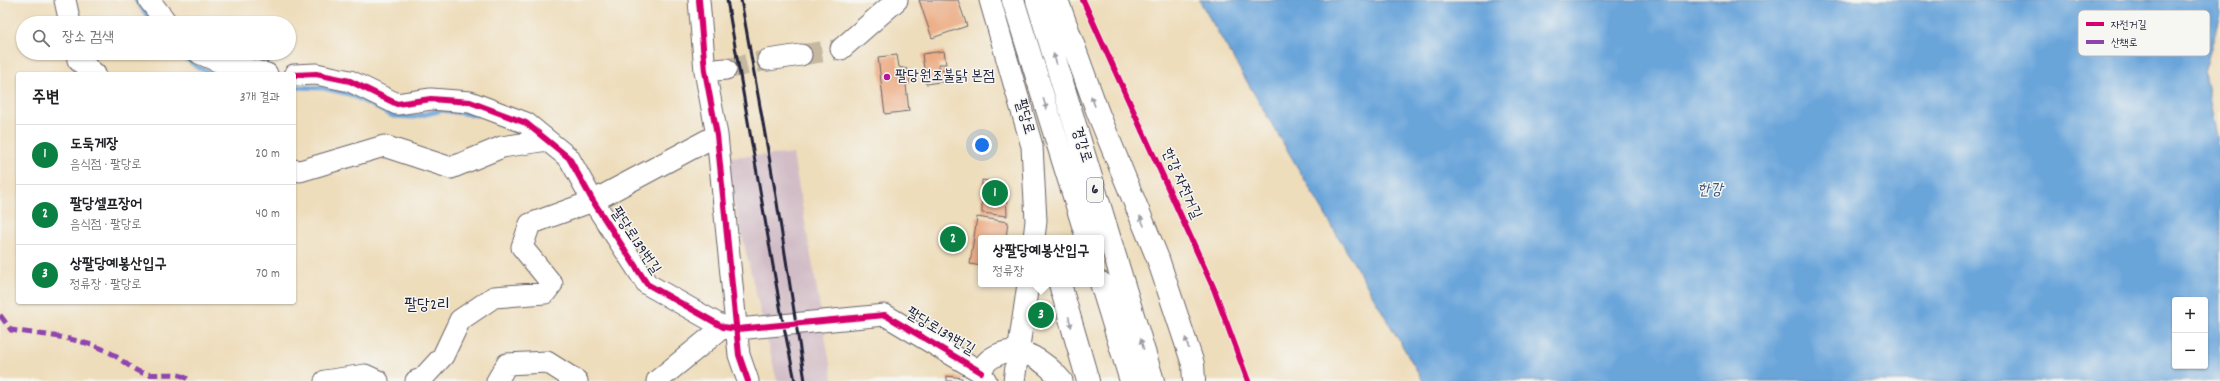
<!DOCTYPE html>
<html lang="ko">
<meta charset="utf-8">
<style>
:root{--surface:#fff;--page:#f2f2f2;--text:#202124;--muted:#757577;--line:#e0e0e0;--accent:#0b8043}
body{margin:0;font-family:Dekko,"Poor Story",sans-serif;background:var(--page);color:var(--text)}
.controls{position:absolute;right:12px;bottom:12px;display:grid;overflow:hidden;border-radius:4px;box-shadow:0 1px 3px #0004}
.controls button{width:36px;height:36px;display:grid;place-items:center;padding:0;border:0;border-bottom:1px solid var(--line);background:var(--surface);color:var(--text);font:20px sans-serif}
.you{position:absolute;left:982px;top:145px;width:14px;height:14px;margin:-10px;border:3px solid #fff;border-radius:50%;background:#1a73e8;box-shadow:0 0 0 6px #1a73e833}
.badge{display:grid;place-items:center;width:26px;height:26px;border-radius:50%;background:var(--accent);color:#fff;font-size:13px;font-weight:700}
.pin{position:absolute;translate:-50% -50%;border:2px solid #fff;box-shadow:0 1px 4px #0006}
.popup{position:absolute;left:978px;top:235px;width:126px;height:52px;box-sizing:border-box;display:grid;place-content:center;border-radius:4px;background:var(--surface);filter:drop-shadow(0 1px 3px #0005);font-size:13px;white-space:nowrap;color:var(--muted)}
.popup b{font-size:15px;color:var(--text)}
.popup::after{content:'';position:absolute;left:50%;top:100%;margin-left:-8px;border:8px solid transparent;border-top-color:var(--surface)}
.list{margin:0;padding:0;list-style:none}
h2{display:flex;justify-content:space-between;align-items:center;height:52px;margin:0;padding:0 16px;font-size:17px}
h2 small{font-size:13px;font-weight:400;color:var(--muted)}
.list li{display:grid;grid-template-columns:26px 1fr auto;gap:12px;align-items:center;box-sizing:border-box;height:60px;padding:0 16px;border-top:1px solid var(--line)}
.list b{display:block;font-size:15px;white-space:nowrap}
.list p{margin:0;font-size:13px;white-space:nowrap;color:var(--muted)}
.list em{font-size:13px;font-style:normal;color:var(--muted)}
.icon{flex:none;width:22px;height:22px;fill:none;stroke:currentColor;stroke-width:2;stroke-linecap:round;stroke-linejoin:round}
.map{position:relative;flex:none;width:2220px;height:381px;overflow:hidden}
.search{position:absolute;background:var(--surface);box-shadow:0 1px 3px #0004;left:16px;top:16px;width:280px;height:44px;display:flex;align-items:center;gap:10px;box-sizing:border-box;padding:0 14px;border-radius:22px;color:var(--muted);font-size:15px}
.panel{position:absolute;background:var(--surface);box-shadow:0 1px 3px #0004;left:16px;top:72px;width:280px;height:232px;border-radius:4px}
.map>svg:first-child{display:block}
.industrial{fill:#d2bdc6}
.water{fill:#6aa5da;stroke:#46648a;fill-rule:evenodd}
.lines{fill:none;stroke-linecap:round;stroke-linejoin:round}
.stream{stroke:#6aa5da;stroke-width:5}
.building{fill:#ecae87}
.minor-tunnel{stroke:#c5b8a1;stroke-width:21;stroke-dasharray:21 10;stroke-linecap:butt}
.minor-casing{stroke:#696368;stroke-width:23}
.highway-casing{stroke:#696368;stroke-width:24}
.minor{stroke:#fff;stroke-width:21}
.highway{stroke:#fff;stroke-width:22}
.rail{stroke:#22223b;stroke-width:3}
.quiet{stroke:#8e44ad;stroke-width:5;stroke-dasharray:10 5;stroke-linecap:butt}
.cycleway-casing{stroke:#f6f6f2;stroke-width:8}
.cycleway{stroke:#d6006c;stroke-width:6}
.oneway{fill:#9c9ca7}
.poi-dot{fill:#b5179e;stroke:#f6f6f2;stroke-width:1.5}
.labels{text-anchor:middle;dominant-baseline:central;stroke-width:3;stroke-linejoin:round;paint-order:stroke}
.shield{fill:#f6f6f2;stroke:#626272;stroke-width:1}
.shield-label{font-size:14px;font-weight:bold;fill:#22223b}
.poi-label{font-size:15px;fill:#22223b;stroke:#f6f6f2;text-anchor:start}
.street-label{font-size:15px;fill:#22223b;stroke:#f6f6f2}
.water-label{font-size:16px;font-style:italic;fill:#3f567b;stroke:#f6f6f2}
.neighbourhood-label{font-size:16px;fill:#22223b;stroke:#f6f6f2}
.key{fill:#f6f6f2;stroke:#b6b6bb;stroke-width:1}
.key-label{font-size:11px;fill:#22223b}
</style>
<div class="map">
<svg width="2220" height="381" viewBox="0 0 2220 381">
<rect width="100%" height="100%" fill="#f6f6f2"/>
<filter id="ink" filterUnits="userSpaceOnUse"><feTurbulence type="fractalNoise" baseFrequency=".025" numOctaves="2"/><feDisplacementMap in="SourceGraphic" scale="8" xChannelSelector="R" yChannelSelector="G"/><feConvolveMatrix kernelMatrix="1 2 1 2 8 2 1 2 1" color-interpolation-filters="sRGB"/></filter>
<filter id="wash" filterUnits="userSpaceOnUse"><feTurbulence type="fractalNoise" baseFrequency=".012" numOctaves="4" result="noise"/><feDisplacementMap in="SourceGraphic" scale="16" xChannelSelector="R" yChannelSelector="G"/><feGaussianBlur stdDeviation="0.9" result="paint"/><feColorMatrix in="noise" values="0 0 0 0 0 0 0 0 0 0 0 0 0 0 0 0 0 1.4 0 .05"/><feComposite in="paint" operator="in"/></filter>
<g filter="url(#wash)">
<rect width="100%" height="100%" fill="#edb"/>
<path class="industrial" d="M793 154 833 381H777L723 157Z"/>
<path class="water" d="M1199 0H2220V15L2204 73 2220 151V381H1423ZM2175 300H2205V366H2175Z"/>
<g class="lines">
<path class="stream" d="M136 0 153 23
M178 53 199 68 220 74
M294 87 323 88 350 94 393 116 414 117 442 110 476 115"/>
</g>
<g id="blocks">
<path class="building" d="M919 0H958L967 26 932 38Z
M944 51 946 64H939V71L946 70 947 81 926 84 922 54Z
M897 55 899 67 907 69 910 75V82L906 85 909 111 885 114 878 57Z
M982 180 998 182 1006 190 1007 216 982 213Z
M977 217 1008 222 1006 238H981V266L970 264Z
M947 376 962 378V381H947Z"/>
</g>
</g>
<g filter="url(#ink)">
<use href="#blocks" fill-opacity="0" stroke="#696368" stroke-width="1"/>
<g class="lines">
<path class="minor-tunnel" d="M801 55 841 49
M726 69 768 60"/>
<g class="minor-casing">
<path id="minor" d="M65 0 70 23
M149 0 167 23
M699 0 705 71 717 135 739 355 748 381
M990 0 1032 146 1036 221 1034 238
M841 49 897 0
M77 53 78 60 95 74
M199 53 222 63 267 74
M768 60 801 55
M705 71 726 69
M294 75 316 74 350 81 397 104 431 99 470 102 526 123 569 158 593 201 647 284 723 327 738 329 885 315 981 372
M294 170 300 171 384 146 451 168 502 147 547 140
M325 381 365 375 378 381
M416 381 422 379 443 356 460 320 494 297 545 293 552 284 522 247 530 224 593 201 717 135
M497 381 507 364 547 362 577 381
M657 381 723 327
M986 381 981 372C984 363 989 359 997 355 1022 343 1047 363 1062 381
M1014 381 1028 284"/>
</g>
<g class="highway-casing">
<path id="highway" d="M1013 0 1087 238
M1037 0 1153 381
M1057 0 1098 113 1158 259 1193 364 1194 381
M1101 283 1131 381
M1060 284 1088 381"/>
</g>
<use href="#minor" class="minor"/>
<use href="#highway" class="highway"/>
<path class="rail" d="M727 0 781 312 795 381
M741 0 775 190 805 381"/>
<path class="quiet" d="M0 315 11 330C43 335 77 337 107 351 119 357 128 367 140 372 155 379 178 368 190 381"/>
<g class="cycleway-casing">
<path id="cycleway" d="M699 0 705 71 717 135 739 355 748 381
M1083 0 1214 289 1248 381
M294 75 316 74 350 81 397 104 431 99 470 102 526 123 569 158 593 201 647 284 723 327 738 329 885 315 981 372"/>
</g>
<use href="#cycleway" class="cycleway"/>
</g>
<defs><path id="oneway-solid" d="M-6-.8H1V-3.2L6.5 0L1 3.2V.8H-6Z"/></defs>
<g class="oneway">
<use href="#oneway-solid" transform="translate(1055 59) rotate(-107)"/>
<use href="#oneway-solid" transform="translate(1093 101) rotate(-110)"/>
<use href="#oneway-solid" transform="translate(1045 104) rotate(73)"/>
<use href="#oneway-solid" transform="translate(1142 221) rotate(-112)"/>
<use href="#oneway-solid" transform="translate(1070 322) rotate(75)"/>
<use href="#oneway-solid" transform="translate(1187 343) rotate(-108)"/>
<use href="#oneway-solid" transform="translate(1142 344) rotate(-107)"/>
</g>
</g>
<circle class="poi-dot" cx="887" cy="77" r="4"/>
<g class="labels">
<rect class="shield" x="1087" y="178" width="16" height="24" rx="3"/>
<g class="shield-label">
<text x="1095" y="190">6</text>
</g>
<g class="poi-label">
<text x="895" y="77">팔당원조불닭 본점</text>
</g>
<g class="street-label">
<text transform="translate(1024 117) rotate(74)">팔당로</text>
<text transform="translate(1081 145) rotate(73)">경강로</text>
<text transform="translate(1181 184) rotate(66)">한강 자전거길</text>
<text transform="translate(635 241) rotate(56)">팔당로139번길</text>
<text transform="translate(940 332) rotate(31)">팔당로139번길</text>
</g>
<g class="water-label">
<text x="1710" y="190">한강</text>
</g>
<g class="neighbourhood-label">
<text x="427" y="305">팔당2리</text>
</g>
</g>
<rect x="2078" y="10" width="132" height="46" rx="6" class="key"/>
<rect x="2086" y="22" width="18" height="4" fill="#d6006c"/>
<rect x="2086" y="40" width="18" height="4" fill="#8e44ad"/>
<g class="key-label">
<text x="2111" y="28">자전거길</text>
<text x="2111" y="46">산책로</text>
</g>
</svg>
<div class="controls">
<button>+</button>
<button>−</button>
</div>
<div class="you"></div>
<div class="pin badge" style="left:995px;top:193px">1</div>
<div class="pin badge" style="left:953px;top:239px">2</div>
<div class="pin badge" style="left:1041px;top:315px">3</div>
<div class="popup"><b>상팔당예봉산입구</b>정류장</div>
<div class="search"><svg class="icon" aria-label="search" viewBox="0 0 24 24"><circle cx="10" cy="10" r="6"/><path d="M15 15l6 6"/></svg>장소 검색</div>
<section class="panel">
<h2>주변<small>3개 결과</small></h2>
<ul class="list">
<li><span class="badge">1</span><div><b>도둑게장</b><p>음식점 · 팔당로</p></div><em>20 m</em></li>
<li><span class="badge">2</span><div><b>팔당셀프장어</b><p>음식점 · 팔당로</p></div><em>40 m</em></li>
<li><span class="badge">3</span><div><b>상팔당예봉산입구</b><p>정류장 · 팔당로</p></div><em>70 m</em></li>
</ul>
</section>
</div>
